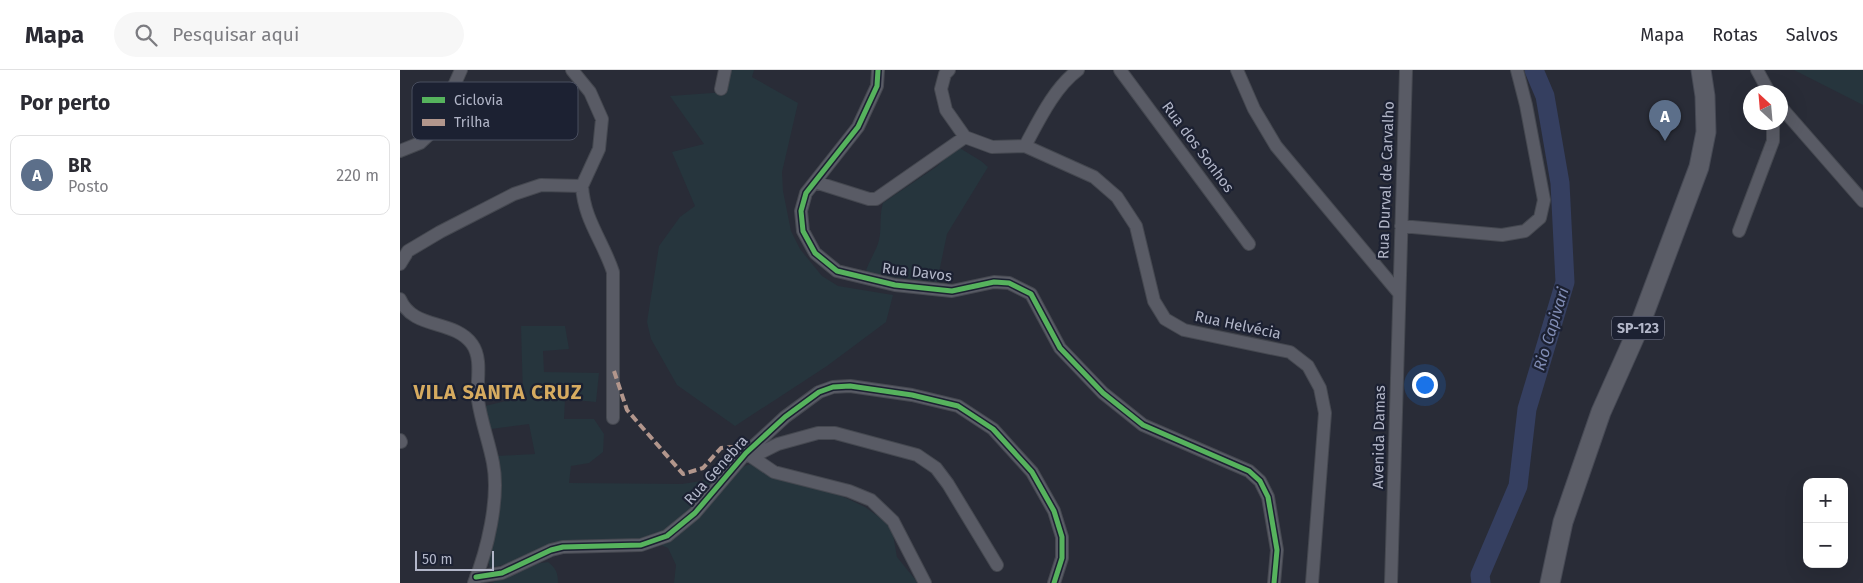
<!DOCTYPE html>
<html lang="pt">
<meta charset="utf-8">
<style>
:root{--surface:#fff;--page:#f7f7f7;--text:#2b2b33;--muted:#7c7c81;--line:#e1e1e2;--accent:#2563eb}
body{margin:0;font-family:"Fira Sans",sans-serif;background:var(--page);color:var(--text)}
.controls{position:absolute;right:15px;bottom:15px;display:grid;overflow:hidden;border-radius:10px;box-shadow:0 5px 20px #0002}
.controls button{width:45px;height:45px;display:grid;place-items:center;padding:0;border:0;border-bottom:1px solid var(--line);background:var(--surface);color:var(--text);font:25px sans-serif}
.compass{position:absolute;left:1343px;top:15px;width:45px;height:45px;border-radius:50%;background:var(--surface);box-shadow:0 5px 20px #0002;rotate:334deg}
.scale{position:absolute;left:15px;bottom:12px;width:79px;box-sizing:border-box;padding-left:5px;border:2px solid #b2b6c8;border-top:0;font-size:14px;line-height:18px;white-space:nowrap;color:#b2b6c8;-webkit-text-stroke:4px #1c2132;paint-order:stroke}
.you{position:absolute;left:1024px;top:314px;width:18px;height:18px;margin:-12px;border:4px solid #fff;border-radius:50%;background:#1a73e8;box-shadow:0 0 0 8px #1a73e833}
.badge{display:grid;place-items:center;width:32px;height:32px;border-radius:50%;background:var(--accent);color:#fff;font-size:16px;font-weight:700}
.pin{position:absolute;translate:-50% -41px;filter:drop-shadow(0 1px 2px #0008)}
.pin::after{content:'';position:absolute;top:26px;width:18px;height:15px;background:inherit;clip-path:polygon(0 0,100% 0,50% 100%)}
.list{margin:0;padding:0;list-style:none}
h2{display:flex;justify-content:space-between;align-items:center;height:65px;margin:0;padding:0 20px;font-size:21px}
h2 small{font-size:16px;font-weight:400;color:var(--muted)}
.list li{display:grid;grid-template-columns:32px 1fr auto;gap:15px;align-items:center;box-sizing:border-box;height:80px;margin:0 10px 10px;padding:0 10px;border:1px solid var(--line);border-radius:10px}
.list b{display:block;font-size:19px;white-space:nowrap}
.list p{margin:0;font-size:16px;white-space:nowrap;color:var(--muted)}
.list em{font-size:16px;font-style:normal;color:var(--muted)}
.icon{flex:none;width:28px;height:28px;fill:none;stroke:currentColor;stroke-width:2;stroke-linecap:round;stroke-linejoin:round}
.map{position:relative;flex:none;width:1463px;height:513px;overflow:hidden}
header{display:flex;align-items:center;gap:30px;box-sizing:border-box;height:70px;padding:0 25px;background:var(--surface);border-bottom:1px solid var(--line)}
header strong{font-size:24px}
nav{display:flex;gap:28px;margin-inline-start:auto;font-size:18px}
.search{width:350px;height:45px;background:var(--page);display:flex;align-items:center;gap:12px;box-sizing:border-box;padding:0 18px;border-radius:28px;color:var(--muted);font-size:19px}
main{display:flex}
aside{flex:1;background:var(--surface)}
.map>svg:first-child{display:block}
.green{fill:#26353d}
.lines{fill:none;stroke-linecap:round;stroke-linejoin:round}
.river{stroke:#353f60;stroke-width:19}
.minor-casing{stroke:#454850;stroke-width:14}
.primary-casing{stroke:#464954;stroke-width:21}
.minor{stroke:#595b65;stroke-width:12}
.primary{stroke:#5b5d67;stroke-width:19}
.quiet{stroke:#b2968c;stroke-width:4;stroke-dasharray:8 4;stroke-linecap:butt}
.cycleway-casing{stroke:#1c2132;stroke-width:8}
.cycleway{stroke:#56b35d;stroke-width:5}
.labels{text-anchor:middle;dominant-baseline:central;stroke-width:4.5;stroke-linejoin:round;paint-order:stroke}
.shield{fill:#1c2132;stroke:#85899b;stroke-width:1}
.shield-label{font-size:14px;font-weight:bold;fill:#b2b6c8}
.street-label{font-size:15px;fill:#b2b6c8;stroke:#1c2132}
.water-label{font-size:16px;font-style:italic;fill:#818db5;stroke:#1c2132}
.district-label{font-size:20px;font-weight:bold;letter-spacing:1px;fill:#d6ab60;stroke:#1c2132}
.key{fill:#1c2132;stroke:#494e5f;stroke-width:1}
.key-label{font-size:14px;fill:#b2b6c8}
</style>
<header>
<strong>Mapa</strong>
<div class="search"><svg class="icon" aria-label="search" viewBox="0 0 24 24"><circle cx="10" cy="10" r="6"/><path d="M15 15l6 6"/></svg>Pesquisar aqui</div>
<nav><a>Mapa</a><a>Rotas</a><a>Salvos</a></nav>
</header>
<main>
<aside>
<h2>Por perto<small></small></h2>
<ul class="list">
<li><span class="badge" style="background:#5c6f8a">A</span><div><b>BR</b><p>Posto</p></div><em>220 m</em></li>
</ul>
</aside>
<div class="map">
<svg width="1463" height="513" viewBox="0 0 1463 513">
<rect width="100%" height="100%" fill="#292c37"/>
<path class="green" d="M330 0H354L352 7 398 33 382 102 383 121 391 161 400 179 422 206 438 216 493 225 486 252 427 296 335 356 277 315 251 269 247 252 259 176 280 147 295 136 272 82 304 74 270 26 326 22Z
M1394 0H1463V35Z
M558 77 581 91 588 97 547 164 537 212 465 204C468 192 476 182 479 170 482 158 479 145 483 133L536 97Z
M121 256H165L169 279 143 281 144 302 199 303 196 332 165 329 164 349H194L204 364 203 382 189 393 171 396 169 413 282 414 301 411 354 393 446 428 465 437 479 447 492 459 497 487 518 513H274L276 495 268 478 246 469 166 470 146 476 110 493 90 498 86 481 96 386 135 384 129 354 91 359 81 337 123 327Z
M148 492C156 498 158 503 158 513H92C110 504 128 494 148 492Z"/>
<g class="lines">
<path class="river" d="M1081 513 1080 505 1118 416 1127 339 1165 212 1160 113 1145 26 1134 0"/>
<g class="minor-casing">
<path id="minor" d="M478 0 477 16 458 57 406 123 401 141 403 161 415 183 437 201 495 215 552 221 594 212 609 213 631 224 660 278 703 323 743 355 849 401 860 411 868 427 877 480 874 513
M549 0 545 4 541 19 546 40 565 67 592 77 625 76 694 107 717 127 736 156 754 231 765 249 784 260 890 282 908 296 920 318 925 343 912 513
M720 0 849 174
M837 0 854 39 876 76 998 222
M1357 0 1369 22
M321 19 325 0
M1380 36 1463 131
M625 76C639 50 654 18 678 0
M0 81 20 73 34 60 61 0
M415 112 469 129H476L565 67
M182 116C184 150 203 171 213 202V348
M1001 156 1102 165 1125 161 1140 148 1144 130 1126 35 1117 0
M1339 161 1373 71V52
M0 194 8 181 40 162 114 124 141 115 182 116 199 79 202 49 190 22 172 0
M0 229C13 260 54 249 72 274 83 289 76 313 78 330 81 351 89 372 93 393 100 428 87 481 74 513
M0 370 1 372
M346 383 374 402 449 421 471 430 493 451 525 513
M352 387 378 374 418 363H435L517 385 536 398 548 414 597 495
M76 507 102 503 151 480 163 477 241 475 267 466 295 443 346 383 385 347 419 322 433 317 450 316 512 325 558 336 593 359 632 402 654 441 662 467V488L654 513
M991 513 1006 0"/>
</g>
<g class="primary-casing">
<path id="primary" d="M1150 513 1163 452 1201 342 1239 257 1299 97 1306 62 1305 26 1301 0"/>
</g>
<use href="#minor" class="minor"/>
<use href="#primary" class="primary"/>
<path class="quiet" d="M214 301 227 340 283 404 303 398 321 378 353 375"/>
<g class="cycleway-casing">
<path id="cycleway" d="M478 0 477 16 458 57 406 123 401 141 403 161 415 183 437 201 495 215 552 221 594 212 609 213 631 224 660 278 703 323 743 355 849 401 860 411 868 427 877 480 874 513
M76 507 102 503 151 480 163 477 241 475 267 466 295 443 346 383 385 347 419 322 433 317 450 316 512 325 558 336 593 359 632 402 654 441 662 467V488L654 513"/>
</g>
<use href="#cycleway" class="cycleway"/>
</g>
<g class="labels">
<rect class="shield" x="1212" y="246.5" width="52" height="23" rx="4"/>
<g class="shield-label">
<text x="1238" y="258">SP-123</text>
</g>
<g class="street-label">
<text transform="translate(798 77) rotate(53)">Rua dos Sonhos</text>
<text transform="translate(986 110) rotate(-88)">Rua Durval de Carvalho</text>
<text transform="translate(517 202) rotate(7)">Rua Davos</text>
<text transform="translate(838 255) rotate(12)">Rua Helvécia</text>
<text transform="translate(979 367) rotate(-89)">Avenida Damas</text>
<text transform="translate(316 400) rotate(-48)">Rua Genebra</text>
</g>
<g class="water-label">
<text transform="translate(1151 259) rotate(-73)">Rio Capivari</text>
</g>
<g class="district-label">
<text x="98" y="322">VILA SANTA CRUZ</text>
</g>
</g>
<rect x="12" y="12" width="166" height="58" rx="8" class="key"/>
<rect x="22" y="27" width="23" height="6" fill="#56b35d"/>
<rect x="22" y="49" width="23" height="7" fill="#b2968c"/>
<g class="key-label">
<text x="54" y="35">Ciclovia</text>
<text x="54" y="57">Trilha</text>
</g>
</svg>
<div class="controls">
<button>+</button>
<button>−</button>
</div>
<svg class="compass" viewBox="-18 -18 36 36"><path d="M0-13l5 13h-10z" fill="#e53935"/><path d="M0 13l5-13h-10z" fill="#7c7c81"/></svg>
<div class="scale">50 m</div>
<div class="you"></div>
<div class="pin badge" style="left:1265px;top:71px;background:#5c6f8a">A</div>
</div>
</main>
